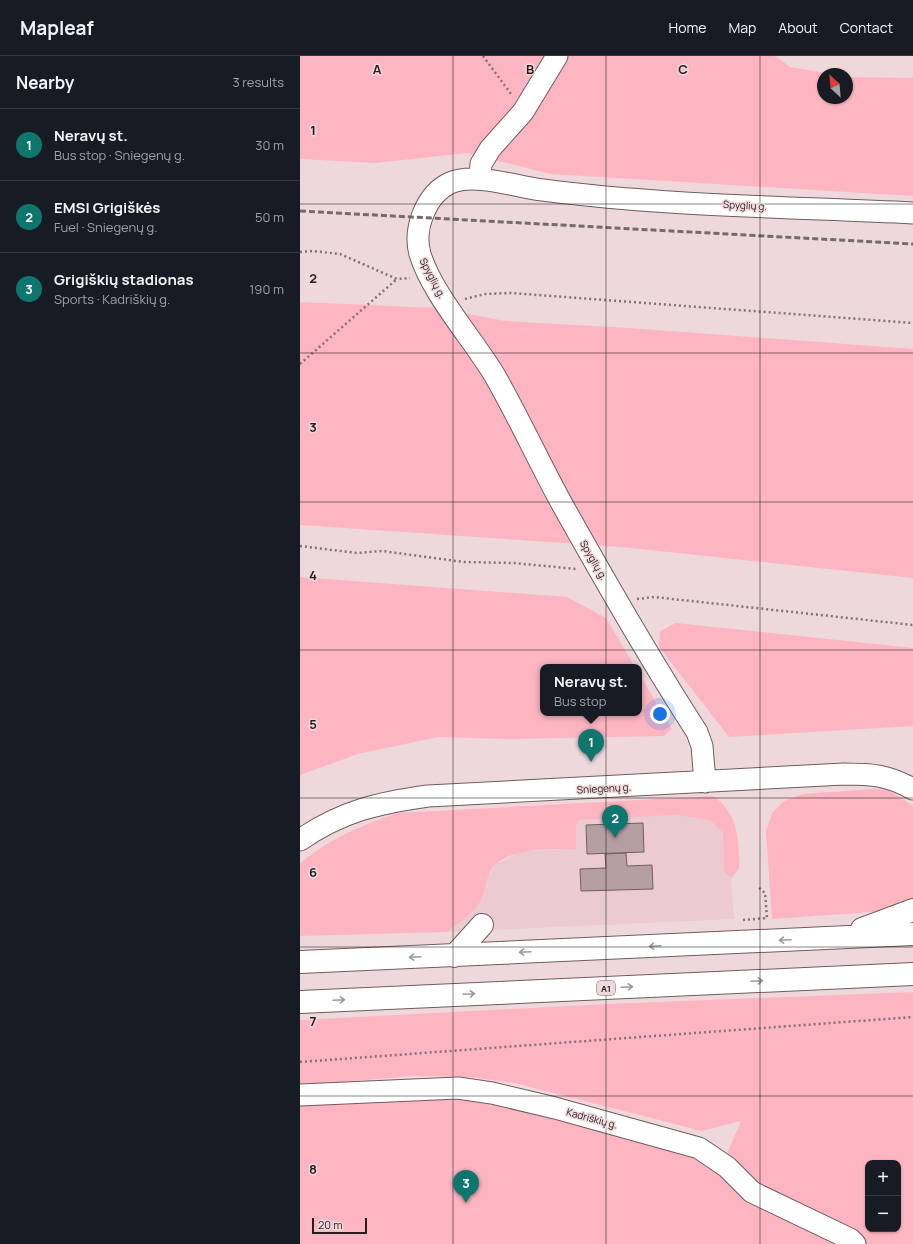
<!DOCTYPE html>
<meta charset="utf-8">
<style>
:root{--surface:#171b24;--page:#242831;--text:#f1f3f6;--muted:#9ea1a6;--line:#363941;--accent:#0f766e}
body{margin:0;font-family:Manrope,sans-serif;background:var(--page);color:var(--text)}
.controls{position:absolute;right:12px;bottom:12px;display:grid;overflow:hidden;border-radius:8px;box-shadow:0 1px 3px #0004}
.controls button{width:36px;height:36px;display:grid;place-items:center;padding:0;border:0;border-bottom:1px solid var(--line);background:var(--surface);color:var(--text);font:20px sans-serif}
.compass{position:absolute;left:517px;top:12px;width:36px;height:36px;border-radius:50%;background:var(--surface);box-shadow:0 1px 3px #0004;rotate:334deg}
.scale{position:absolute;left:12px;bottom:10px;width:55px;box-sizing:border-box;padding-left:4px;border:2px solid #261e1f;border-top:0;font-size:11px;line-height:14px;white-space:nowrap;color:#261e1f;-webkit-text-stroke:3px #efd8dc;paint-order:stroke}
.you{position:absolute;left:360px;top:658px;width:14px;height:14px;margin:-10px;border:3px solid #fff;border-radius:50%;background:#1a73e8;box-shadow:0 0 0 6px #1a73e833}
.badge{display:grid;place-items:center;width:26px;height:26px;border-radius:50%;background:var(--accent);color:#fff;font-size:13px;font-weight:700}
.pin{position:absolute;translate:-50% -33px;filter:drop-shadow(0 1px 2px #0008)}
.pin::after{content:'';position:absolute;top:21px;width:14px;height:12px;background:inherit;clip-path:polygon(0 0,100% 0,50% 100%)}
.popup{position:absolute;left:240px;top:608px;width:102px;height:52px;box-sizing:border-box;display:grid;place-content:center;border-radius:8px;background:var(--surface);filter:drop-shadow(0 1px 3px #0005);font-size:13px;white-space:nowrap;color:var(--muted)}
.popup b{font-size:15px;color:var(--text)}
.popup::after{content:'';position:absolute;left:50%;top:100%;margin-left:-8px;border:8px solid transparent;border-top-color:var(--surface)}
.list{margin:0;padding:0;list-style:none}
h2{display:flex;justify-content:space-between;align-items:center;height:52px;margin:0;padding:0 16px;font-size:17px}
h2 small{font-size:13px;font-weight:400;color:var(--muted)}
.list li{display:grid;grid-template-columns:26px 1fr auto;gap:12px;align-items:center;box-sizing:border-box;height:72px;padding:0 16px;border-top:1px solid var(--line)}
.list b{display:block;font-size:15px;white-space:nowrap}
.list p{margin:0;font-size:13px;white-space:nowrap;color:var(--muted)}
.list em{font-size:13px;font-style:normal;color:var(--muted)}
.map{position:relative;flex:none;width:613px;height:1188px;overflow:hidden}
header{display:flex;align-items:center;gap:24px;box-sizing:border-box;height:56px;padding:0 20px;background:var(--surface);border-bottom:1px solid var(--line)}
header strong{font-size:19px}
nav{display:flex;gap:22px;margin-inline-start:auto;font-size:14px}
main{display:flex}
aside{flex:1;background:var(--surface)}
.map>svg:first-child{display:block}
.built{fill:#ebcbd0}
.green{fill:#fdb5c2;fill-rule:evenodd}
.building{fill:#b59fa3;stroke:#725e61}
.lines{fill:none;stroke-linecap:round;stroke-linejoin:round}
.minor-casing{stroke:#705c5f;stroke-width:23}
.highway-casing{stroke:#705c5f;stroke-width:24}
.path{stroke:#817375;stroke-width:2.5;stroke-dasharray:2 3;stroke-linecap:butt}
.minor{stroke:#fff;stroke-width:21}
.highway{stroke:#fff;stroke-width:22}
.rail{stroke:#77696b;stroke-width:3;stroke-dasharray:6 3;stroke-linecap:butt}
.oneway{stroke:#9d9a9a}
.grid{fill:none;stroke:#261e1f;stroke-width:1;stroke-opacity:0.55}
.labels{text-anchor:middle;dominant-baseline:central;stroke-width:3;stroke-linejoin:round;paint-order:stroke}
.shield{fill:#efd8dc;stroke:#625658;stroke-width:1}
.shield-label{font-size:9px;font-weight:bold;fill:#261e1f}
.street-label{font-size:10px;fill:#261e1f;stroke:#efd8dc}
.grid-label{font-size:13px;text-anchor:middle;font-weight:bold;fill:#261e1f;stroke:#efd8dc;stroke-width:3;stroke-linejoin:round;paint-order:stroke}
</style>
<header>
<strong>Mapleaf</strong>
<nav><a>Home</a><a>Map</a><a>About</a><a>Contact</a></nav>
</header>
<main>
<aside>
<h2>Nearby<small>3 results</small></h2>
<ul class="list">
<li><span class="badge">1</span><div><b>Neravų st.</b><p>Bus stop · Sniegenų g.</p></div><em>30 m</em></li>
<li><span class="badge">2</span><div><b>EMSI Grigiškės</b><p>Fuel · Sniegenų g.</p></div><em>50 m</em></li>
<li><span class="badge">3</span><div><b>Grigiškių stadionas</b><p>Sports · Kadriškių g.</p></div><em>190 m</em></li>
</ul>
</aside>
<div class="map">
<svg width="613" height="1188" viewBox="0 0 613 1188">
<rect width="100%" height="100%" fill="#efd8dc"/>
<path class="built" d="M377 759 410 764 423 777 424 815 431 822 434 863 147 876 166 862 182 843 187 822 196 808 223 795 262 793 276 794V769L277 764Z"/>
<path class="green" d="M0 0H475L490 11 532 18H523V42H547V21L613 22V140L250 118 167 97 76 107 0 103Z
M0 246 137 252 205 265 329 272 613 293V522L322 491 0 469Z
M0 521 267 541 306 562 335 611H243V657H339V618L372 673 364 680 210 683 138 681 58 698 0 719Z
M376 567 613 592V670L429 681 359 591 360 575Z
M586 732 613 750V844L586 855 472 863 466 775 472 757 484 745 503 738Z
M413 740C439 757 439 785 439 813L431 822 424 815 423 777 410 764 377 759 278 764 276 769V794C254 792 214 792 196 808 186 816 187 831 182 842 176 856 159 867 147 876L0 880V807C29 783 62 769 98 757Z
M613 936V1188H0V1049L178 1042 426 1100 441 1065 402 1075 214 1027 170 1021 114 1020 0 1029V964L308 948ZM568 1107H598V1173H568Z"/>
<path class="building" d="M343 767 344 796 287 798 286 769Z
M326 797 327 810 352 809 353 833 281 835 280 813 306 812 305 798Z"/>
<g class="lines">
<g class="minor-casing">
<path id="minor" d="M180 123 181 108 190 93 223 56 257 0
M405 726 402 690 397 676C349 602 305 525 262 448 239 406 219 362 195 320 173 283 132 238 120 198 113 173 126 138 150 127 175 116 216 131 243 134 365 150 490 151 613 157
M0 784C42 755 78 747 128 740L544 718C573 718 587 719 613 733
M0 1039 158 1032 192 1037 255 1052 399 1092 427 1111 452 1136 550 1183 555 1188"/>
</g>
<g class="highway-casing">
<path id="highway" d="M562 873 613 854
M154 900 182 869
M0 906 613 878
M0 946 613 918"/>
</g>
<path class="path" d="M183 0 211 38
M0 196 12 195 40 198 97 223 110 222
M165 243 185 238 211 237 613 267
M0 308 97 223
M0 490 57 497 82 495 164 506 214 507 276 513
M337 543 354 541 613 569
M443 864 467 862 465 837 457 830
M0 1006 613 961"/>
<use href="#minor" class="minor"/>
<use href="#highway" class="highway"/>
<path class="rail" d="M0 155 613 188"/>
</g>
<defs><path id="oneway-shaft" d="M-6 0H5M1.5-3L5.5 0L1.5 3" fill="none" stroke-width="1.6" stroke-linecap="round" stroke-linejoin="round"/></defs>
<g class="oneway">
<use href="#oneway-shaft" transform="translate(485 884) rotate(177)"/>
<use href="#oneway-shaft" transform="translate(355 890) rotate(177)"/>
<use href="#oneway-shaft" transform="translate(225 896) rotate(177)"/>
<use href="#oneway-shaft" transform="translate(115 901) rotate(177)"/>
<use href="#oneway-shaft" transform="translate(457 925) rotate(-3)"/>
<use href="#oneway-shaft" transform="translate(327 931) rotate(-3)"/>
<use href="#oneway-shaft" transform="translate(169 938) rotate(-3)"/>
<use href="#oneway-shaft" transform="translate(39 944) rotate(-3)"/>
</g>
<path class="grid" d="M153 0V1188M306 0V1188M460 0V1188M0 148H613M0 297H613M0 446H613M0 594H613M0 742H613M0 891H613M0 1040H613"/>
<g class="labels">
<rect class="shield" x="297" y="925" width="18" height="14" rx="3"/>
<g class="shield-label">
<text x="306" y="932">A1</text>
</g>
<g class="street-label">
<text transform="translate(445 149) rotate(3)">Spyglių g.</text>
<text transform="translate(133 222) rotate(62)">Spyglių g.</text>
<text transform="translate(294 504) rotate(60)">Spyglių g.</text>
<text transform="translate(304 732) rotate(-3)">Sniegenų g.</text>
<text transform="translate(292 1062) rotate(15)">Kadriškių g.</text>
</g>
</g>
<g class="grid-label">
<text x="77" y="18">A</text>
<text x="230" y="18">B</text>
<text x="383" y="18">C</text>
<text x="13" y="79">1</text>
<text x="13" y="227">2</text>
<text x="13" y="376">3</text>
<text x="13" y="524">4</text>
<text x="13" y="673">5</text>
<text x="13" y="821">6</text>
<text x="13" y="970">7</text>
<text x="13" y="1118">8</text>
</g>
</svg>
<div class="controls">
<button>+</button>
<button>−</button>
</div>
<svg class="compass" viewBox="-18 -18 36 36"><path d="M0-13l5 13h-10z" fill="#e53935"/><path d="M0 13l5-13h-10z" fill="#9ea1a6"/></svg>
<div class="scale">20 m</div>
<div class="you"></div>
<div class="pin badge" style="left:291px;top:706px">1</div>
<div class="popup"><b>Neravų st.</b>Bus stop</div>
<div class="pin badge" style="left:315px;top:782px">2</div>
<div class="pin badge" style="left:166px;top:1147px">3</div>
</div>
</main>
